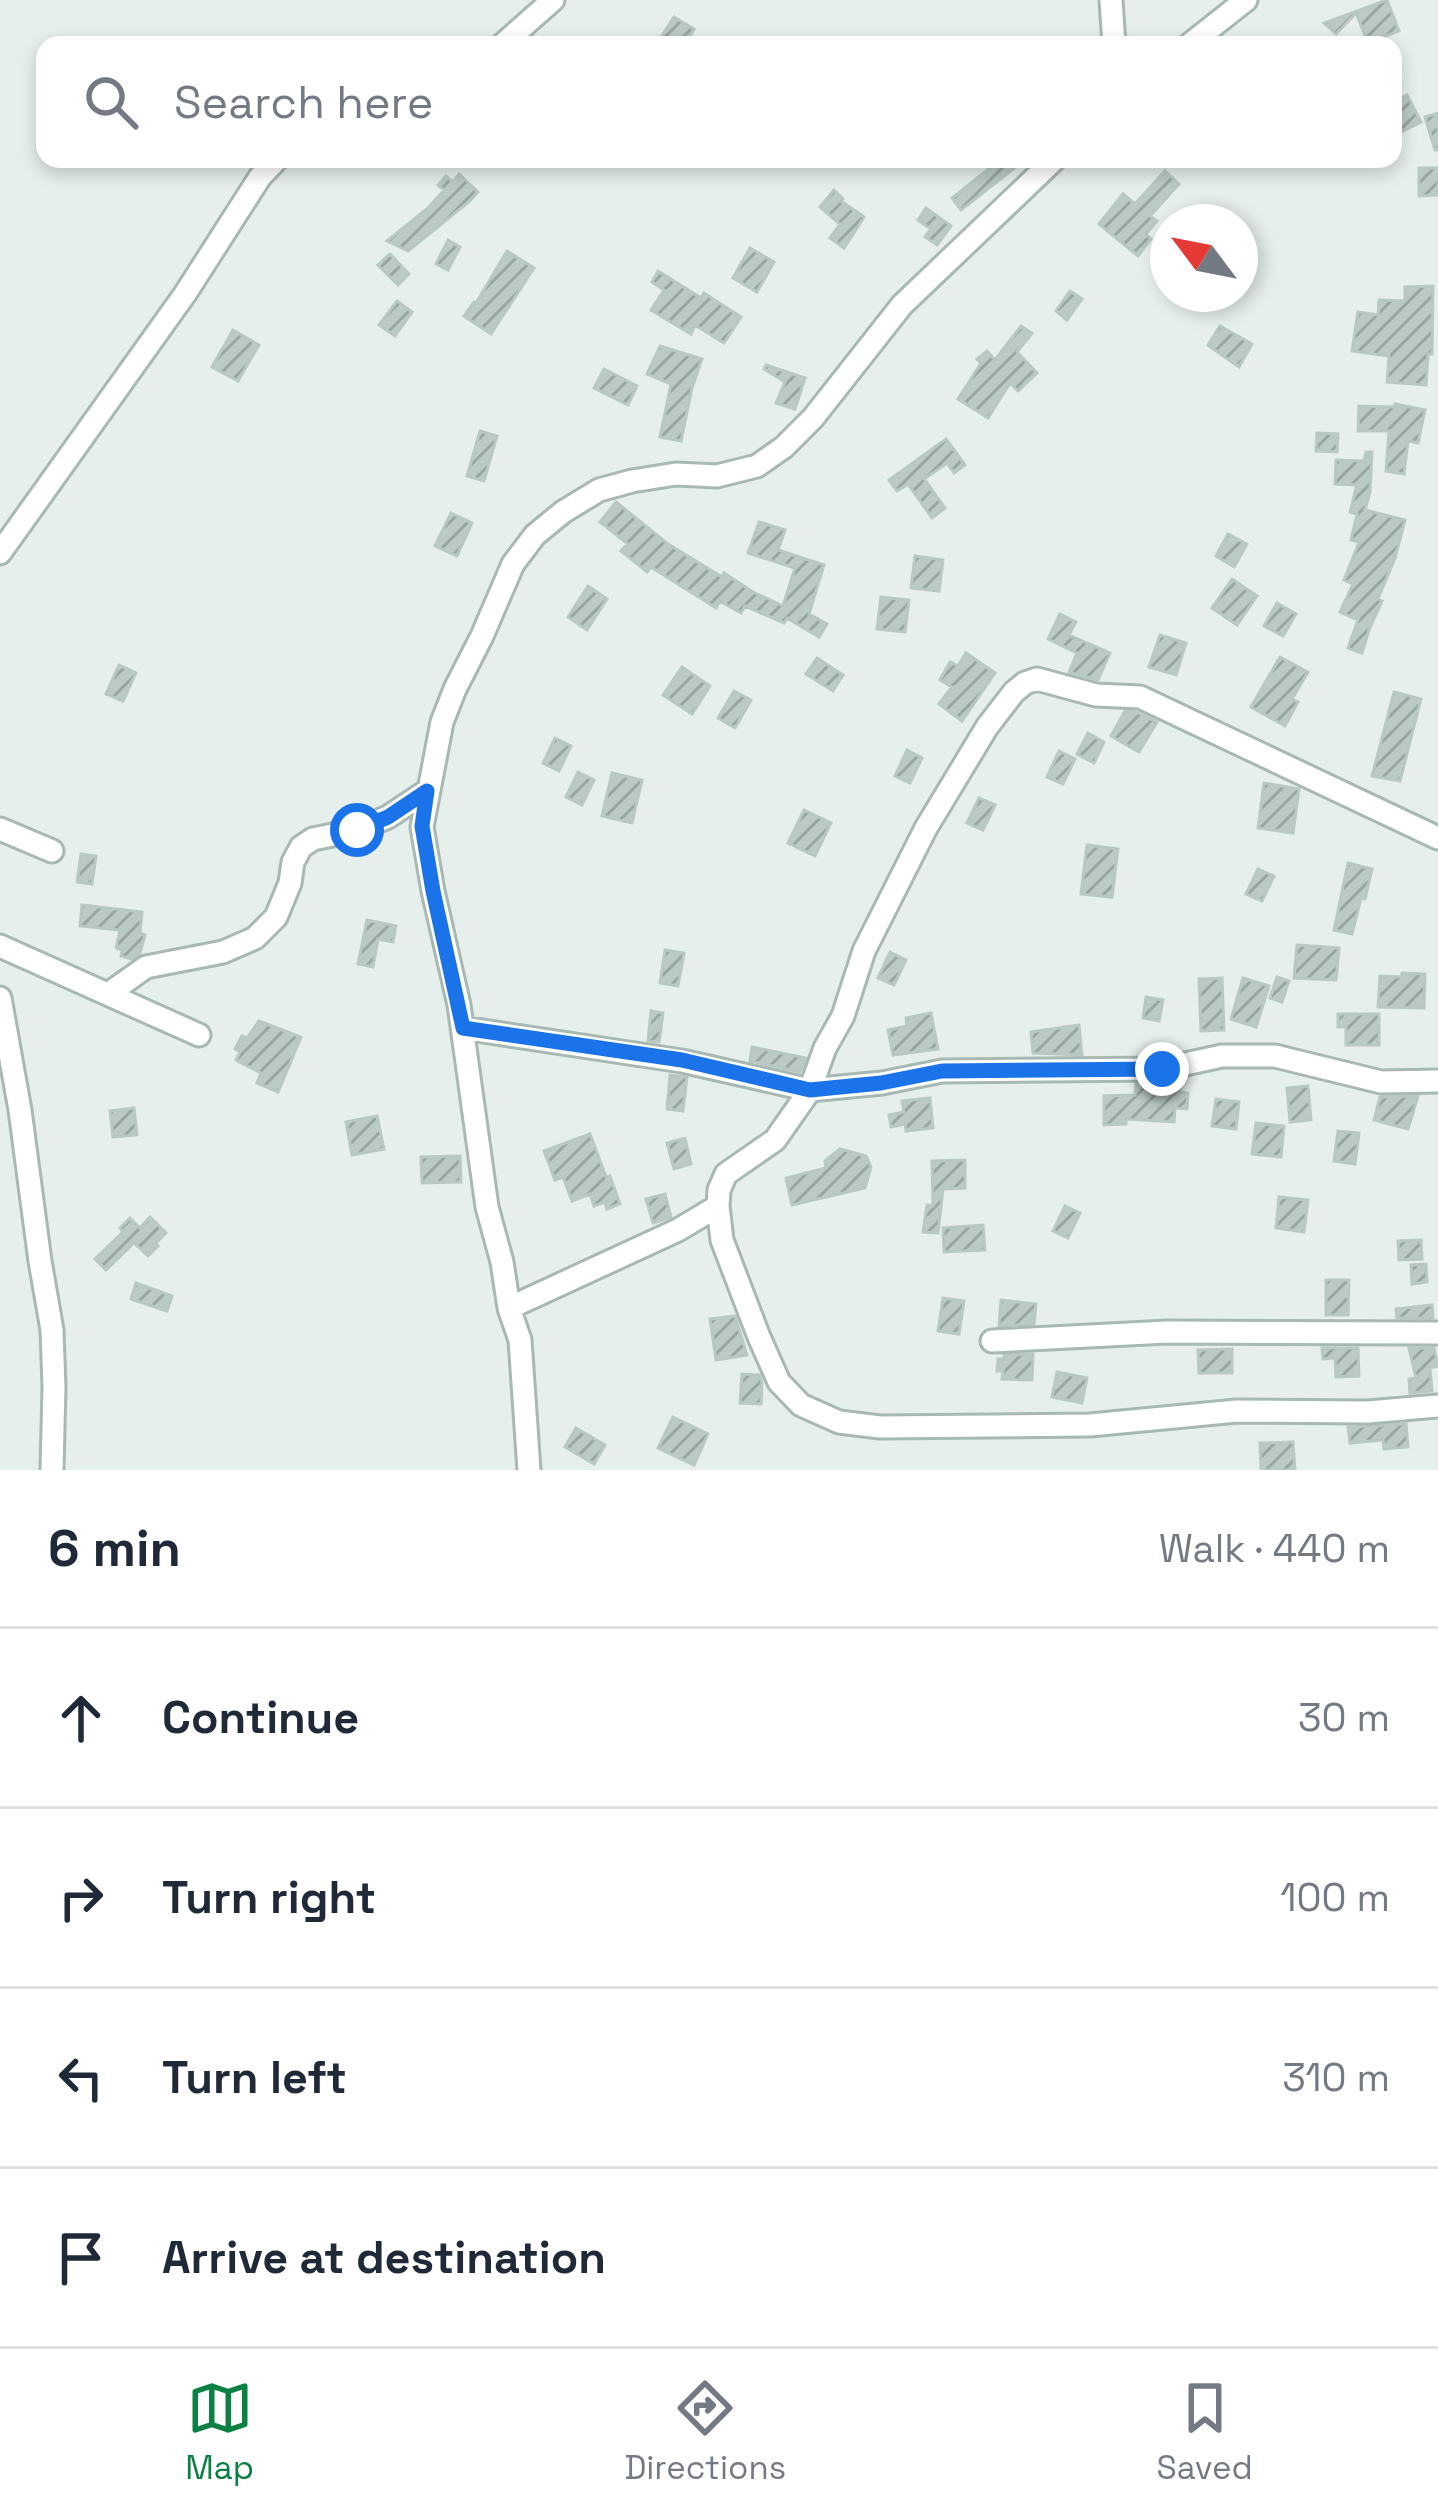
<!DOCTYPE html>
<meta charset="utf-8">
<style>
:root{--surface:#fff;--page:#f6f6f7;--text:#1f2937;--muted:#747a83;--line:#e0e1e3;--accent:#0b8043}
body{margin:0;font-family:"Space Grotesk",sans-serif;background:var(--page);color:var(--text)}
.compass{position:absolute;left:1150px;top:204px;width:108px;height:108px;border-radius:50%;background:var(--surface);box-shadow:0 6px 18px #0003;rotate:302deg}
.stop{position:absolute;width:36px;height:36px;margin:-27px;border:9px solid #1a73e8;border-radius:50%;background:#fff}
.stop.end{background:#1a73e8;border-color:#fff;box-shadow:0 3px 12px #0008}
.list{margin:0;padding:0;list-style:none}
h2{display:flex;justify-content:space-between;align-items:center;height:156px;margin:0;padding:0 48px;font-size:51px}
h2 small{font-size:39px;font-weight:400;color:var(--muted)}
.list li{display:grid;grid-template-columns:78px 1fr auto;gap:36px;align-items:center;box-sizing:border-box;height:180px;padding:0 48px;border-top:3px solid var(--line)}
.list b{display:block;font-size:45px;white-space:nowrap}
.list em{font-size:39px;font-style:normal;color:var(--muted)}
.icon{flex:none;width:66px;height:66px;fill:none;stroke:currentColor;stroke-width:2;stroke-linecap:round;stroke-linejoin:round}
.map{position:relative;flex:none;width:1438px;height:1470px;overflow:hidden}
.search{position:absolute;background:var(--surface);box-shadow:0 6px 18px #0003;left:36px;right:36px;top:36px;height:132px;display:flex;align-items:center;gap:30px;box-sizing:border-box;padding:0 42px;border-radius:24px;color:var(--muted);font-size:45px}
.sheet{height:876px;background:var(--surface)}
nav{display:flex;justify-content:space-around;align-items:center;box-sizing:border-box;height:168px;border-top:3px solid var(--line);background:var(--surface);font-size:33px;color:var(--muted)}
nav a{display:grid;justify-items:center;gap:6px}
nav .on{color:var(--accent)}
.map>svg:first-child{display:block}
.building{fill:url(#building-hatch);stroke:#b8c9c2;stroke-width:3}
.lines{fill:none;stroke-linecap:round;stroke-linejoin:round}
.minor-casing{stroke:#a8b8b2;stroke-width:27}
.minor{stroke:#fff;stroke-width:21}
.route{stroke:#1a73e8;stroke-width:15}
</style>
<div class="map">
<svg width="1438" height="1470" viewBox="0 0 1438 1470">
<defs>
<pattern id="building-hatch" width="6" height="6" patternUnits="userSpaceOnUse" patternTransform="scale(3)"><rect width="6" height="6" fill="#bbcac4"/><path d="M-1 1l2-2M0 6l6-6M5 7l2-2" fill="none" stroke="#98a6a0"/></pattern>
</defs>
<rect width="100%" height="100%" fill="#e6efeb"/>
<path class="building" d="M1387 0 1399 31 1368 43 1356 13 1336 34 1324 23Z
M674 17 694 29 685 45H662L666 40 661 37Z
M1407 95 1421 122 1393 136V103Z
M1438 113V150H1435L1425 117Z
M1001 159H1012L1017 166 961 210 952 198Z
M1419 168H1438V195L1419 196Z
M1165 171 1179 184 1150 216 1157 221 1146 234 1151 239 1138 256 1099 224 1123 194 1135 204Z
M459 174 478 192 470 201 408 251 387 241 428 208 444 190 438 185 446 176 453 182Z
M834 190 843 199 841 201 864 217 844 248 830 238 840 224 820 207Z
M926 208 951 226 937 245 925 237 931 229 918 220Z
M448 240 460 247 448 270 436 264Z
M750 248 774 262 757 292 733 278Z
M507 251 534 268 491 334 464 316 474 302 476 303Z
M390 254 409 274 398 285 378 265Z
M658 271 701 298 704 293 741 317 724 343 695 325 691 334 651 310 664 290 652 282Z
M1433 286 1432 354H1428L1426 385 1387 382 1389 356 1352 351 1358 312 1378 315 1379 300 1405 301V287Z
M1070 291 1082 299 1067 320 1056 311Z
M397 301 412 312 395 336 379 325Z
M1021 326 1032 333 1017 352 1037 373 1018 391 1010 383 988 418 958 399 981 363 977 359 987 351 995 360Z
M1220 326 1252 344 1239 367 1208 345Z
M233 330 259 345 238 381 212 367Z
M660 346 702 359 692 388 681 441 660 437 671 384 647 374Z
M766 365 805 378 795 409 776 403 785 382 764 369Z
M604 369 637 386 628 405 594 388Z
M1395 404 1425 410 1418 443 1408 441 1404 474 1386 471 1389 431H1358L1359 406 1394 407Z
M480 431 497 436 484 481 467 476Z
M1317 433 1338 434 1337 452 1316 451Z
M946 439 965 465 954 473 947 463 924 479 945 508 932 518 908 484 897 491 889 480Z
M1366 452H1372L1370 492 1365 510 1405 520 1395 558 1378 599 1382 601 1369 630 1362 653 1348 648 1358 620 1340 612 1353 584 1344 580 1359 542 1351 540 1357 514 1350 512 1357 485 1335 484 1336 460 1364 461Z
M616 502 668 544 722 577 724 573 753 592 783 606 795 568 748 553 759 522 785 530 778 550 824 565 809 614 827 624 819 637 787 618 784 623 745 606 741 613 720 601 716 608 651 567 647 572 621 551 628 544 600 522Z
M451 513 472 523 457 556 435 546Z
M1228 534 1247 544 1234 567 1216 556Z
M915 556 943 560 939 591 911 588Z
M1232 579 1257 596 1237 625 1212 608Z
M588 586 607 599 587 630 568 617Z
M881 597 909 600 905 632 877 629Z
M1277 603 1296 614 1283 636 1264 626Z
M1060 614 1076 622 1069 635 1110 653 1098 680 1069 672 1077 653 1048 639Z
M1160 635 1186 643 1176 675 1149 667Z
M966 653 995 673 962 721 939 704 952 687 940 680 950 662 958 666Z
M1280 657 1308 672 1292 699 1298 702 1285 726 1251 707Z
M817 658 843 675 833 691 806 674Z
M119 665 136 673 123 701 106 694Z
M682 667 710 686 692 714 663 695Z
M734 691 751 700 735 728 718 718Z
M1394 692 1421 699 1400 781 1372 776Z
M1125 711 1136 712 1157 722 1139 752 1111 736Z
M1088 733 1104 742 1094 763 1077 754Z
M555 738 571 746 559 771 543 763Z
M907 750 922 758 910 783 895 776Z
M1059 751 1075 759 1063 784 1047 777Z
M578 772 594 780 582 805 566 797Z
M612 773 642 780 632 823 602 816Z
M1264 783 1299 789 1293 833 1258 828Z
M979 798 995 805 983 830 967 823Z
M804 810 831 823 815 856 788 843Z
M1087 845 1118 849 1112 897 1081 894Z
M81 854 96 856 92 884 77 882Z
M1348 863 1372 869 1365 899 1361 898 1352 934 1334 930Z
M1258 869 1274 876 1262 901 1246 894Z
M82 905 142 912 140 933 145 935 140 953 132 959 121 956 122 950 116 948 120 930 80 926Z
M367 920 396 926 393 942 378 939 373 967 358 964Z
M1297 945 1339 948 1336 980 1294 978Z
M665 950 684 953 678 986 660 983Z
M890 952 906 960 894 985 878 978Z
M1402 973 1425 974 1424 1008 1378 1007 1380 976 1402 977Z
M1277 977 1289 981 1282 1002 1270 998Z
M1222 978 1224 1030 1201 1031 1199 979Z
M1243 978 1269 986 1256 1027 1231 1019Z
M1146 997 1163 1000 1159 1021 1143 1018Z
M651 1011 663 1013 659 1042 648 1041Z
M931 1013 938 1049 893 1055 888 1030 907 1026 906 1018Z
M1338 1014H1379V1045H1346V1027H1338Z
M259 1021 301 1037 278 1092 257 1083 261 1073 236 1060 240 1052 235 1049 242 1036 247 1038Z
M1079 1025 1082 1055 1033 1053 1031 1032Z
M752 1047 806 1058 800 1072 750 1061Z
M670 1075 687 1077 683 1111 667 1109Z
M1181 1080 1180 1092 1188 1093 1187 1109 1175 1108 1174 1122 1126 1119V1124L1104 1125V1096L1135 1095 1136 1084Z
M1308 1086 1311 1120 1290 1122 1287 1088Z
M1418 1096 1408 1129 1374 1120 1380 1097Z
M930 1098 933 1128 906 1131 905 1124 891 1127 889 1115 904 1112 902 1101Z
M1216 1099 1239 1102 1236 1129 1212 1126Z
M134 1108 137 1135 113 1137 110 1111Z
M377 1116 384 1149 352 1155 346 1122Z
M1256 1123 1284 1126 1281 1157 1252 1154Z
M1338 1131 1359 1133 1355 1164 1334 1161Z
M590 1134 606 1177 610 1176 620 1204 607 1209 605 1202 594 1206 590 1194 572 1201 563 1177 555 1180 544 1151Z
M685 1138 691 1164 674 1169 667 1143Z
M840 1149 866 1156 871 1167 865 1188 792 1205 786 1178 826 1168 825 1161Z
M460 1156 461 1182 422 1183 421 1157Z
M965 1160V1188L943 1189 938 1233 923 1232 927 1205 933 1206 932 1161Z
M665 1194 671 1217 653 1223 646 1199Z
M1279 1197 1308 1200 1304 1232 1276 1228Z
M1065 1206 1080 1213 1068 1238 1053 1231Z
M150 1217 166 1233 156 1243 158 1246 148 1256 134 1243 106 1270 95 1259 123 1232 120 1228 130 1218 140 1228Z
M983 1225 985 1250 944 1252 943 1228Z
M1421 1240 1422 1259 1399 1260 1398 1241Z
M1426 1264 1427 1282 1412 1284 1411 1265Z
M1326 1280H1349L1348 1315H1326Z
M136 1283 172 1296 167 1311 131 1299Z
M943 1298 964 1301 959 1334 938 1331Z
M1001 1300 1036 1304 1034 1324 999 1326Z
M1432 1305 1433 1318H1397L1396 1309Z
M735 1316 747 1355 716 1360 710 1319Z
M1322 1348H1358L1359 1376 1336 1377 1335 1358 1323 1359Z
M1409 1348H1434L1438 1366 1430 1368 1432 1391 1410 1393 1409 1379 1416 1378Z
M1232 1349V1373H1199L1198 1350Z
M1033 1354 1032 1380 1002 1379 1003 1371H997L998 1359H1004V1355Z
M1057 1372 1087 1378 1082 1403 1052 1397Z
M742 1374 759 1375 762 1382 761 1404 740 1403Z
M673 1417 708 1434 694 1465 658 1448Z
M1406 1424 1408 1447 1384 1449 1383 1440 1350 1443 1348 1427Z
M576 1428 605 1445 594 1464 565 1447Z
M1293 1442 1295 1470H1261L1260 1443Z"/>
<g class="lines">
<g class="minor-casing">
<path id="minor" d="M1111 0 1114 45
M502 45 553 0
M1189 45 1246 0
M0 553 185 294 260 177 277 159
M0 829 52 851
M1438 838 1140 697 1096 695 1037 679 1025 683 1014 692 987 727 926 828 864 951 843 1016 825 1048 810 1090 775 1140 726 1174 719 1190 718 1206 722 1240 759 1337 779 1382 801 1405 839 1422 880 1427 1090 1425 1237 1411 1368 1412 1438 1406
M0 946 199 1035
M108 994 146 967 223 952 255 938 276 917 290 883 293 862 301 847 313 839 357 830 388 817 427 791
M0 998 20 1110 40 1261 52 1330 54 1387 52 1470
M463 1028 682 1061 810 1090 882 1083 942 1071 1162 1069 1222 1056H1275L1381 1082 1438 1081
M509 1308 678 1230 718 1206
M992 1341 1167 1332 1438 1333
M529 1470 520 1340 509 1308 502 1262 487 1207 459 1005 433 891 422 827 442 722 455 689 482 636 513 564 535 535 563 512 599 490 632 481 676 474 717 476 757 466 784 447 813 418 902 305 1055 159"/>
</g>
<use href="#minor" class="minor"/>
</g>
<g class="lines">
<path class="route" d="M357 830 388 817 427 791 422 826 433 891 463 1028 682 1060 810 1090 881 1083 942 1071 1162 1069"/>
</g>
</svg>
<svg class="compass" viewBox="-18 -18 36 36"><path d="M0-13l5 13h-10z" fill="#e53935"/><path d="M0 13l5-13h-10z" fill="#747a83"/></svg>
<div class="stop" style="left:357px;top:830px"></div>
<div class="stop end" style="left:1162px;top:1069px"></div>
<div class="search"><svg class="icon" aria-label="search" viewBox="0 0 24 24"><circle cx="10" cy="10" r="6"/><path d="M15 15l6 6"/></svg>Search here</div>
</div>
<section class="sheet">
<h2>6 min<small>Walk · 440 m</small></h2>
<ul class="list">
<li><svg class="icon" aria-label="ahead" viewBox="0 0 24 24"><path d="M12 20V5M6 11l6-6 6 6"/></svg><div><b>Continue</b></div><em>30 m</em></li>
<li><svg class="icon" aria-label="right" viewBox="0 0 24 24"><path d="M7 20v-9h11M14 6l5 5-5 5"/></svg><div><b>Turn right</b></div><em>100 m</em></li>
<li><svg class="icon" aria-label="left" viewBox="0 0 24 24"><path d="M17 20v-9H6M10 6l-5 5 5 5"/></svg><div><b>Turn left</b></div><em>310 m</em></li>
<li><svg class="icon" aria-label="arrive" viewBox="0 0 24 24"><path d="M6 21V4h12l-3 4 3 4H6"/></svg><div><b>Arrive at destination</b></div></li>
</ul>
</section>
<nav>
<a class="on"><svg class="icon" aria-label="map" viewBox="0 0 24 24"><path d="M3 6l6-2 6 2 6-2v14l-6 2-6-2-6 2zM9 4v14M15 6v14"/></svg>Map</a>
<a><svg class="icon" aria-label="directions" viewBox="0 0 24 24"><path d="M12 3l9 9-9 9-9-9zM9 14v-3h6M13 9l2 2-2 2"/></svg>Directions</a>
<a><svg class="icon" aria-label="saved" viewBox="0 0 24 24"><path d="M7 4h10v16l-5-4-5 4z"/></svg>Saved</a>
</nav>
